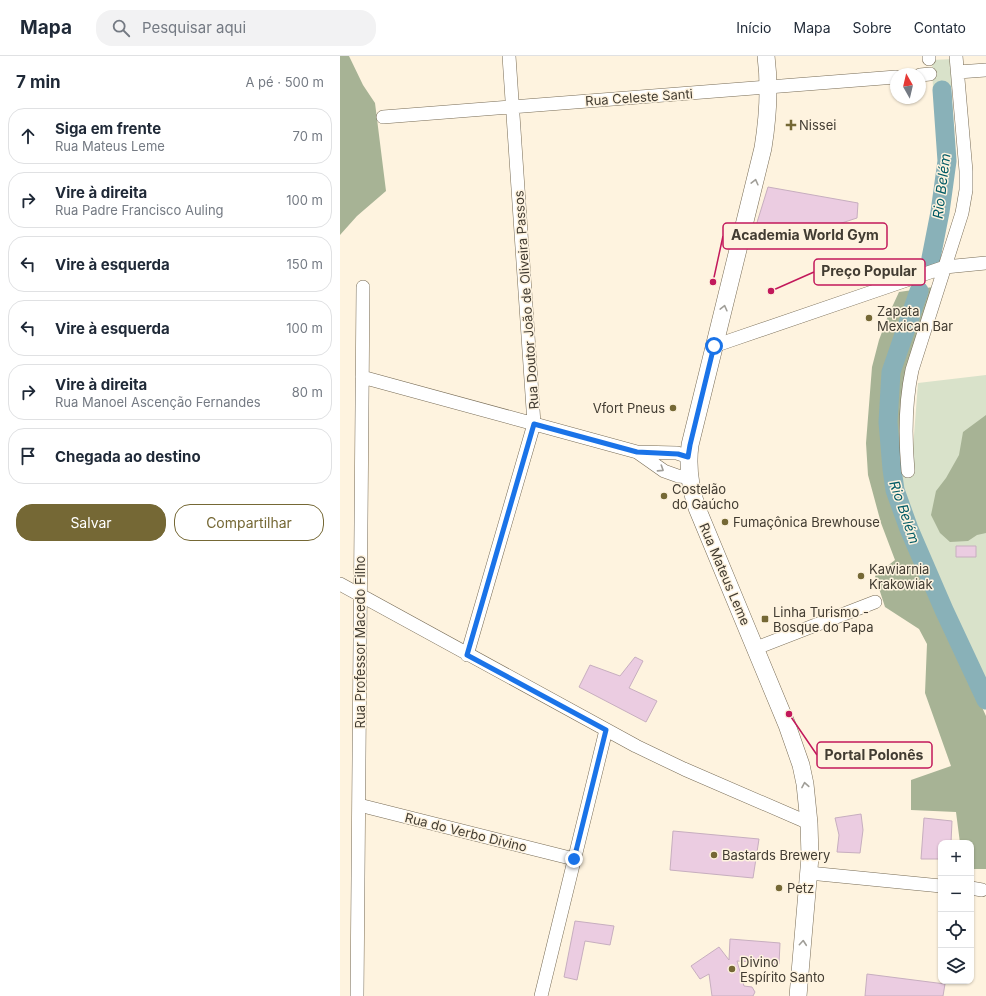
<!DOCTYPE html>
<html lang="pt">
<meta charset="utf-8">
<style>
:root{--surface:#fff;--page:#f2f2f3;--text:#1f2937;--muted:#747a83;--line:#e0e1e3;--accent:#756835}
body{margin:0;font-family:Inter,sans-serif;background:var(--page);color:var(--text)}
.controls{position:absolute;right:12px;bottom:12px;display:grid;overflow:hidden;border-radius:8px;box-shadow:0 1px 3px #0004}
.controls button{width:36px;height:36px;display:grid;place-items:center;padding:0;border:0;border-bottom:1px solid var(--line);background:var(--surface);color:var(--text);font:20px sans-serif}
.compass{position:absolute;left:550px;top:12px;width:36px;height:36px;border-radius:50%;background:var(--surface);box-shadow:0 1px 3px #0004;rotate:352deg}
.stop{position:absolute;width:12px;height:12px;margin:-9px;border:3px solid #1a73e8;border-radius:50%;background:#fff}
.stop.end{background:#1a73e8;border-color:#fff;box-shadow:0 1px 4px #0008}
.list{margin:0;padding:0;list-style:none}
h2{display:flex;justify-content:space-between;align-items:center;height:52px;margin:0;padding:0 16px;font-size:17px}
h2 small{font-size:13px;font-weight:400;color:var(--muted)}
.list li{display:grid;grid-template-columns:26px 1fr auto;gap:12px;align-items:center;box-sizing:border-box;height:56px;margin:0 8px 8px;padding:0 8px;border:1px solid var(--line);border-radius:16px}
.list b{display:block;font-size:15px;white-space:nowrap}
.list p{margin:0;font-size:13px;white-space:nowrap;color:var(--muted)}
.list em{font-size:13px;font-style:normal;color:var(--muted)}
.actions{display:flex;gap:8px;padding:12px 16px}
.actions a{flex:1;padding:9px 0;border:1px solid var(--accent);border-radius:16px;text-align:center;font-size:14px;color:var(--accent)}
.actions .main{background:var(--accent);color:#fff}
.icon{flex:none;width:22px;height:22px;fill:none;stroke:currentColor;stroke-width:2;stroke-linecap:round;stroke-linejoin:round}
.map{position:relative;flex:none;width:646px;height:940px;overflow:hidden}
header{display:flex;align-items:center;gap:24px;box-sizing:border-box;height:56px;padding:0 20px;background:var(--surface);border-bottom:1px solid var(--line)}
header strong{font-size:19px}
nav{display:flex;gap:22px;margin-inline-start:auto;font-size:14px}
.search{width:280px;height:36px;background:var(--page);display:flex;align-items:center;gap:10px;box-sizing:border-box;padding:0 14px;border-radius:16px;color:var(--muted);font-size:15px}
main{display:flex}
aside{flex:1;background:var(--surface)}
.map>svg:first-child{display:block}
.green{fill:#d9e2ca}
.forest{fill:#a7b395}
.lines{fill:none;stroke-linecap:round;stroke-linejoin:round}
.river{stroke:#89b1b8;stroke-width:19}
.building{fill:#ebcce1;stroke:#c7aebf}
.minor-casing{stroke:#786c56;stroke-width:14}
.major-casing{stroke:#786c56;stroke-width:18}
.minor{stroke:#fff;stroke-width:13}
.major{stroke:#fff;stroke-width:17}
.oneway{stroke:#a09e98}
.route{stroke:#1a73e8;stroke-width:5}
.poi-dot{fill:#756835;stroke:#fef3df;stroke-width:1.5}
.labels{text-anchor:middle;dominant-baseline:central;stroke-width:3;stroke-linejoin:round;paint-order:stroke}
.street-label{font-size:13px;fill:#423c32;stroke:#fef3df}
.poi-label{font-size:13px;fill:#423c32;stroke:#fef3df;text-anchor:start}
.water-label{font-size:14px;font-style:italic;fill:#015a65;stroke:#fef3df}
.leader{fill:none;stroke:#c2185b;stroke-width:1.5}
.callout-dot{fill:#c2185b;stroke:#fef3df;stroke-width:1.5}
.callout{fill:#fef3df;stroke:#c2185b;stroke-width:1.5}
.callout-label{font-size:14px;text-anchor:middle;font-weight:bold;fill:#423c32}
</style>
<header>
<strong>Mapa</strong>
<div class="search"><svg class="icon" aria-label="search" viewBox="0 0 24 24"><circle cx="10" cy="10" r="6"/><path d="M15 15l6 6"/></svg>Pesquisar aqui</div>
<nav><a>Início</a><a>Mapa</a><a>Sobre</a><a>Contato</a></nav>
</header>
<main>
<aside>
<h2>7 min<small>A pé · 500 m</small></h2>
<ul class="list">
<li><svg class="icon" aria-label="ahead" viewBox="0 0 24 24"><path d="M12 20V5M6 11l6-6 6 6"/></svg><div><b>Siga em frente</b><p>Rua Mateus Leme</p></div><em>70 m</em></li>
<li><svg class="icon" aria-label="right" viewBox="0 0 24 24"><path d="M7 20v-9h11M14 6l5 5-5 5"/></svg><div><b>Vire à direita</b><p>Rua Padre Francisco Auling</p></div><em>100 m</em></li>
<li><svg class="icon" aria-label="left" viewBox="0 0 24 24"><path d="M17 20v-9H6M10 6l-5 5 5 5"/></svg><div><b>Vire à esquerda</b></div><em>150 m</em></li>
<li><svg class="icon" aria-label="left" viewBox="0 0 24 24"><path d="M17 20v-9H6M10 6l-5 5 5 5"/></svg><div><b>Vire à esquerda</b></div><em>100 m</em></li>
<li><svg class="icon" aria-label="right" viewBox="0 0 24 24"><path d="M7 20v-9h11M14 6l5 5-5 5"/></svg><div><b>Vire à direita</b><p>Rua Manoel Ascenção Fernandes</p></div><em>80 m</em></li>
<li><svg class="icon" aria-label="arrive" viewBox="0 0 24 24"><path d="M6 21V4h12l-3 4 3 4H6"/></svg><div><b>Chegada ao destino</b></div></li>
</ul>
<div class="actions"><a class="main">Salvar</a><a>Compartilhar</a></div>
</aside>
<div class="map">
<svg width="646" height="940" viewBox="0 0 646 940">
<rect width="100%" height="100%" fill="#fef3df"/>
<path class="green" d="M613 3 615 31 593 33 592 4Z
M646 319V633L625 589 572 465 560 429 558 407 574 409 573 392 578 327Z"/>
<path class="forest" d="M0 0H9L23 29 35 47 46 135 17 160 0 179Z
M593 231 563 399 546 404 551 432 568 484 603 566 646 660V813H631V787H620L616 756 571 754V724L611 710 585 637 587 588 579 573 545 551 535 520 555 504 541 467 528 419 526 387 532 311 539 284 548 260 559 236Z
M646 359V477L637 479 628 485 610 486 600 477 591 459 596 435 606 422 619 399 623 376Z"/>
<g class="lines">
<path class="river" d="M591 202 600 156 607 105 602 34
M579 235 551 316 548 366 552 413 555 434 569 473 604 554 646 644"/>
</g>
<path class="building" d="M428 131 518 147 517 162 477 175 475 187 415 173Z
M616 490H636V501H616Z
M295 601 303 605 289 632 317 645 306 666 239 631 250 609 280 620Z
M521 758 523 774 520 797 497 796 499 779 495 762Z
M584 762 612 765 611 787H601V803H581Z
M333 775 419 783 413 822 330 814Z
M235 865 274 870 270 889 245 885 237 924 224 921Z
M390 883 440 887 439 908 397 905 404 930 412 931 415 936 413 940H372L369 918 360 923 351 910 379 891 389 904Z
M527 918 605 928 603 940H525Z"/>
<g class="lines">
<g class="minor-casing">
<path id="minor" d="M589 0V3
M618 16 646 14
M580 19 590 18
M43 61 556 21
M374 290 605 211 646 207
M22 321 297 396 337 397 349 401
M297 396 324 415 338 420 349 421
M568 415C565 382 565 347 572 314L622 157 626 134V115L616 0
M0 528 296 690 344 713 469 767
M416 592 535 546
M127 599 194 368 169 0
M19 749 234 803
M469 817 601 830
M631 832 642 834
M17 940 23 231
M201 940 266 674"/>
</g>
<g class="major-casing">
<path id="major" d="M426 0C430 31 428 61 423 92L350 389C347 412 350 431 357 452L447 669 461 709 465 728 469 767 470 801 458 940"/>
</g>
<use href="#minor" class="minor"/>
<use href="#major" class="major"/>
</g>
<defs><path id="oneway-chevron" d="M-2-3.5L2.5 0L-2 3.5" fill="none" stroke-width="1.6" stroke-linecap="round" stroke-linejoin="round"/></defs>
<g class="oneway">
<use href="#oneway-chevron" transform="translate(415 126) rotate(-76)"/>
<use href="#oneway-chevron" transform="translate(384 252) rotate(-76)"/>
<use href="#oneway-chevron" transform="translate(321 413) rotate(33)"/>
<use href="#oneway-chevron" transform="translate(465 729) rotate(-100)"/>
<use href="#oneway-chevron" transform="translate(463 887) rotate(-85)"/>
</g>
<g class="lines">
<path class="route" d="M234 803 266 674 127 599 194 368 297 396 338 398 348 401 350 389 374 290"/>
</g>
<g class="poi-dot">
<path d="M449 63h4v4h4v4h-4v4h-4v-4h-4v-4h4z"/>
<circle cx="529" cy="262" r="4"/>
<circle cx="333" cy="352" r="4"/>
<circle cx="324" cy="440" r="4"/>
<circle cx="385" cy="466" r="4"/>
<circle cx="521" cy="520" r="4"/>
<rect x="421" y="559" width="8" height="8" rx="2"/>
<circle cx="374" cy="799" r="4"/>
<circle cx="439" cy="832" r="4"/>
<circle cx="392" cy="913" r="4"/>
</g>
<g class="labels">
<g class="street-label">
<text transform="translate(299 41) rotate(-4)">Rua Celeste Santi</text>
<text transform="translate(186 244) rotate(-94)">Rua Doutor João de Oliveira Passos</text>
<text transform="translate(385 518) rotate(67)">Rua Mateus Leme</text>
<text transform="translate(20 586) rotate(-90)">Rua Professor Macedo Filho</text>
<text transform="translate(126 776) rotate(14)">Rua do Verbo Divino</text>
</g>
<g class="poi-label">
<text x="459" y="69">Nissei</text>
<text x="537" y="255">Zapata<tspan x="537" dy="15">Mexican Bar</tspan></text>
<text x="325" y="352" text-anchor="end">Vfort Pneus</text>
<text x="332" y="433">Costelão<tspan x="332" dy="15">do Gaúcho</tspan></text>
<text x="393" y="466">Fumaçônica Brewhouse</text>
<text x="529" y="513">Kawiarnia<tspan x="529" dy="15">Krakowiak</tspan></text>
<text x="433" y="556">Linha Turismo -<tspan x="433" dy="15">Bosque do Papa</tspan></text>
<text x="382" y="799">Bastards Brewery</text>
<text x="447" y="832">Petz</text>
<text x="400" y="906">Divino<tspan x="400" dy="15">Espírito Santo</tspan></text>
</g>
<g class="water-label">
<text transform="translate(601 130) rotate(-83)">Rio Belém</text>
<text transform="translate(565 456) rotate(71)">Rio Belém</text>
</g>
</g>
<path class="leader" d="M373 226L383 180M431 235L474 216M449 658L477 699"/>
<g class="callout-dot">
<circle cx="373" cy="226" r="4"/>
<circle cx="431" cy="235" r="4"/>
<circle cx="449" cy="658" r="4"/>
</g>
<g class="callout">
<rect x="383" y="167" width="164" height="26" rx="4"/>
<rect x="474" y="203" width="111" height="26" rx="4"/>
<rect x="477" y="686" width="115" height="26" rx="4"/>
</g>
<g class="callout-label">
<text x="465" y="184">Academia World Gym</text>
<text x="529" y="220">Preço Popular</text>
<text x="534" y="704">Portal Polonês</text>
</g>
</svg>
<div class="controls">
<button>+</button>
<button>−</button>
<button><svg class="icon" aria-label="locate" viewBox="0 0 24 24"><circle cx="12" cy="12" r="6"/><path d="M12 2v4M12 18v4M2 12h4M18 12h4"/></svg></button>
<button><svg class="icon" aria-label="layers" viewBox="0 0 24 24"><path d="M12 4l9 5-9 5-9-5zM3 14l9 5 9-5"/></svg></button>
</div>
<svg class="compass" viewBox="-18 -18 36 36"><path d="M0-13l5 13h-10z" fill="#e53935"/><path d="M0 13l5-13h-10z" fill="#747a83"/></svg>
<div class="stop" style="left:374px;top:290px"></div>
<div class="stop end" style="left:234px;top:803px"></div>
</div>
</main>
